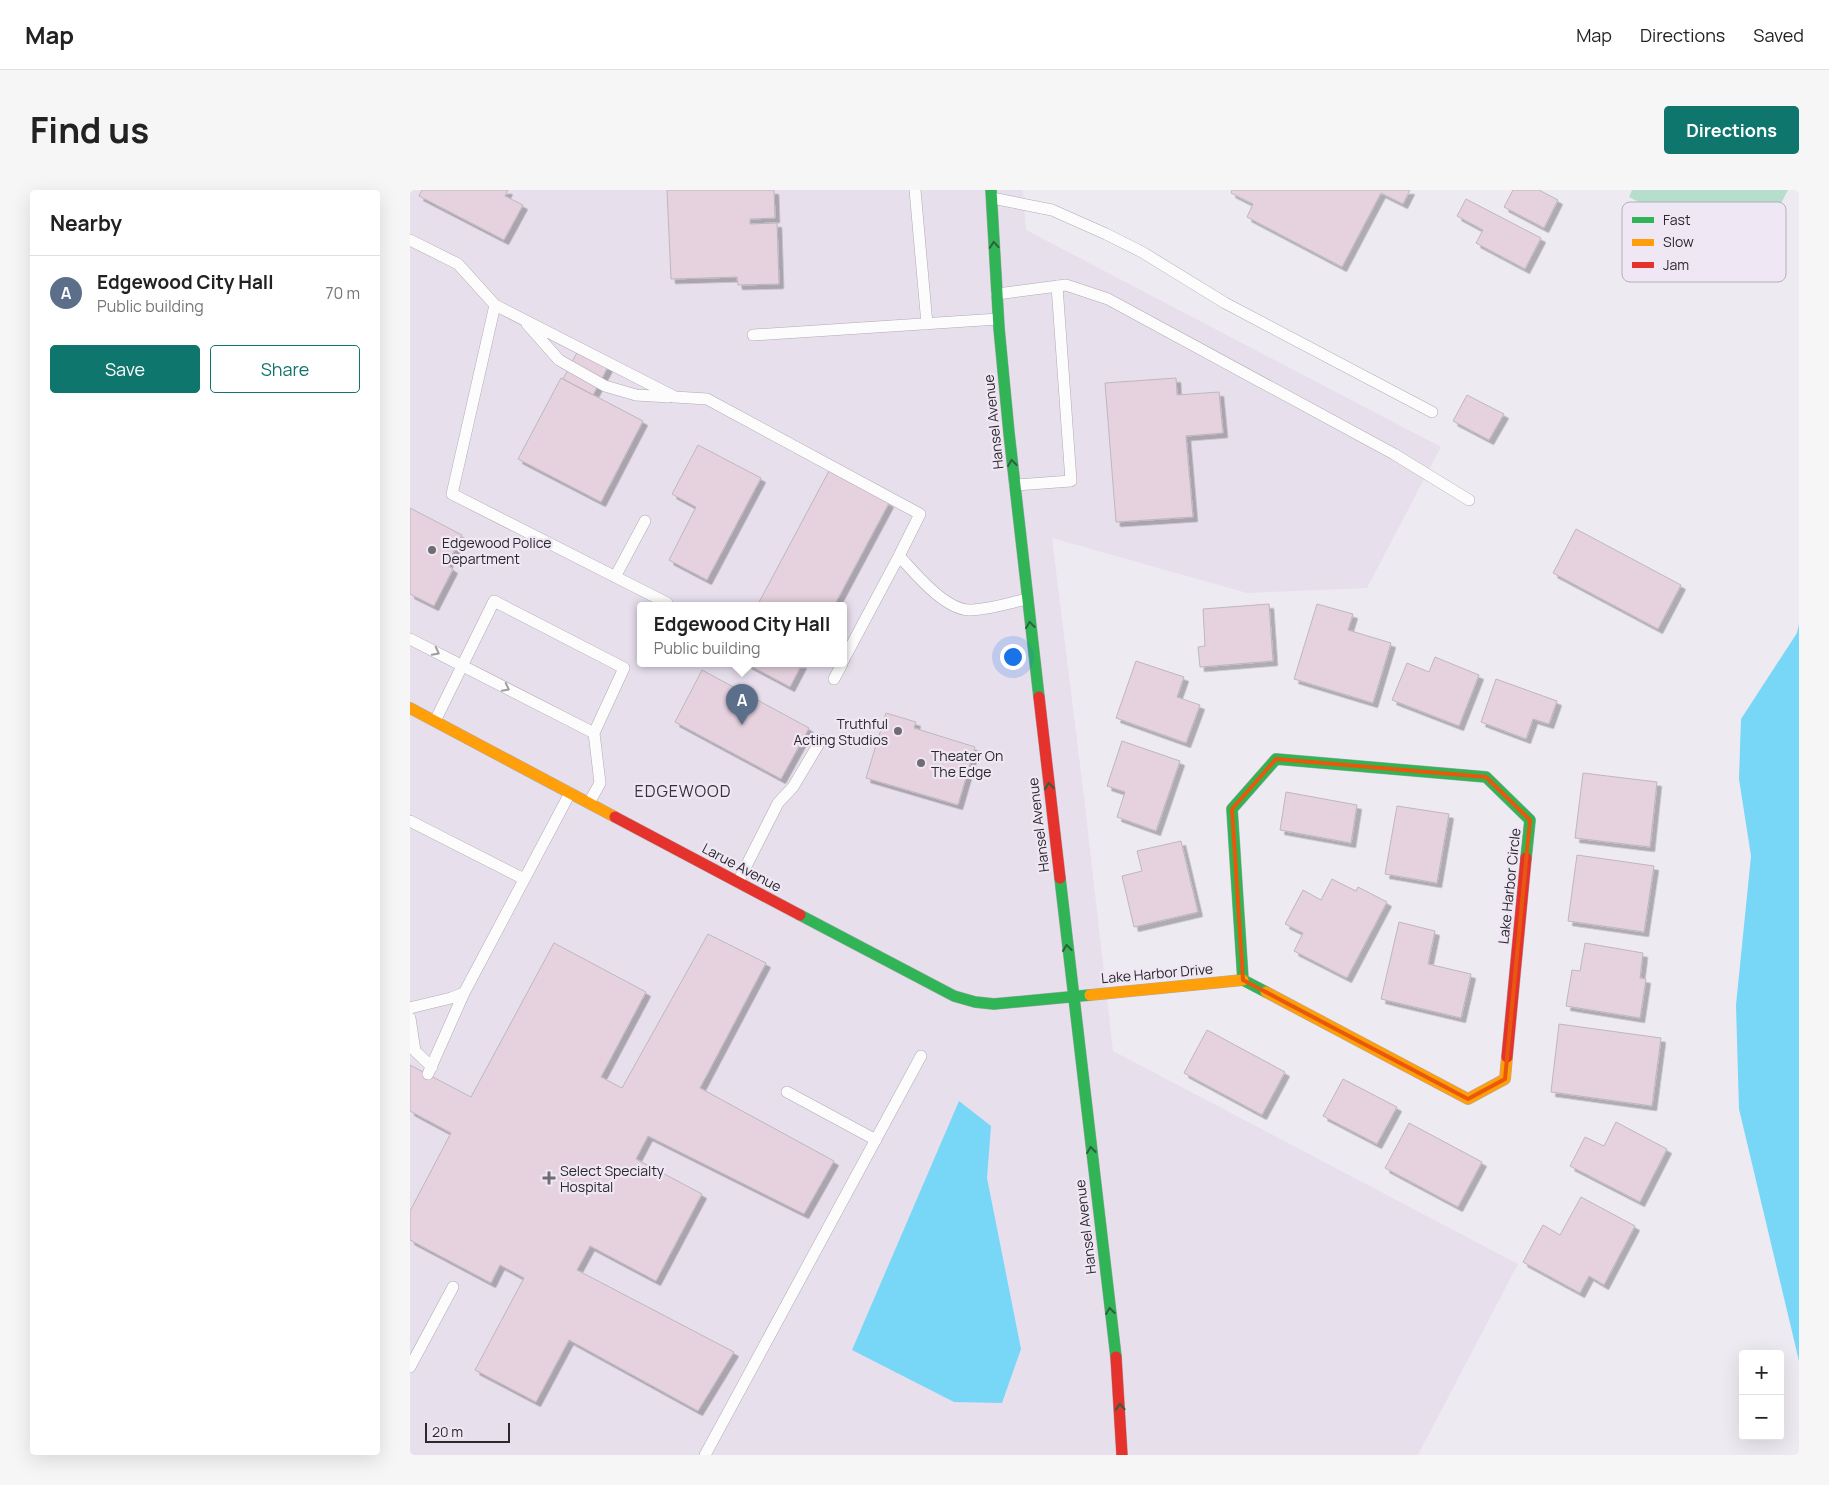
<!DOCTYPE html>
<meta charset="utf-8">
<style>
:root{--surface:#fff;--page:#f6f6f6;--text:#222;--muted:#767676;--line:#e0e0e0;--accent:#0f766e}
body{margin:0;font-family:Manrope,sans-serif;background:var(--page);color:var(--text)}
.controls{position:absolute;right:15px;bottom:15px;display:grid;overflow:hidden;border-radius:5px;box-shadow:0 5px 20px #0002}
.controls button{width:45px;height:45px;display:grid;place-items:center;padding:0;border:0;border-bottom:1px solid var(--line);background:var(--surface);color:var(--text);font:25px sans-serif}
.scale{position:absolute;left:15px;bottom:12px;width:85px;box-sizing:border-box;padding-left:5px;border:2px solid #2c292e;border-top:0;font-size:14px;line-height:18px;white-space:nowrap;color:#2c292e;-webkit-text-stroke:4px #efe7f4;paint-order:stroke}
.you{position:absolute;left:602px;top:466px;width:18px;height:18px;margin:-12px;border:4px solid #fff;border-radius:50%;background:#1a73e8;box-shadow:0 0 0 8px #1a73e833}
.badge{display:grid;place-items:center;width:32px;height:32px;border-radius:50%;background:var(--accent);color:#fff;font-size:16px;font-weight:700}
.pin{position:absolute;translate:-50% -41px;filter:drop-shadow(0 1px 2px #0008)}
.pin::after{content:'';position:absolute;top:26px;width:18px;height:15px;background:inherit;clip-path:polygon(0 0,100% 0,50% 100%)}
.popup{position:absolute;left:227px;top:412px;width:210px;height:65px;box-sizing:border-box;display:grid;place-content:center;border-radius:5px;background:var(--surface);filter:drop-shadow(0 1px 4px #0005);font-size:16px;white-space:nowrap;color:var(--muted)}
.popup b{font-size:19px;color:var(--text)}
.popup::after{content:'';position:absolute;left:50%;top:100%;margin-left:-10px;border:10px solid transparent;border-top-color:var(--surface)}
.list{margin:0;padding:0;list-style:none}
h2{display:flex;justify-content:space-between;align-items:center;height:65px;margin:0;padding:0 20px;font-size:21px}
h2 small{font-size:16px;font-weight:400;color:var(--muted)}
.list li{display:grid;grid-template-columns:32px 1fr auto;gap:15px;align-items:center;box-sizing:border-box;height:75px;padding:0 20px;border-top:1px solid var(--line)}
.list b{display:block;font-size:19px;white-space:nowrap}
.list p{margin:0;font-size:16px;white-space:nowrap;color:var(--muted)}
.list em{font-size:16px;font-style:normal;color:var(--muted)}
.actions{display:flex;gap:10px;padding:15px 20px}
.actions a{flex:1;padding:11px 0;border:1px solid var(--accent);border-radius:5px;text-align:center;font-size:18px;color:var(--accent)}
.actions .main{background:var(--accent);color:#fff}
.map{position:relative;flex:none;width:1389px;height:1265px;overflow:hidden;border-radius:5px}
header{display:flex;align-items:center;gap:30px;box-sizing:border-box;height:70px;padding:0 25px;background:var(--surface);border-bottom:1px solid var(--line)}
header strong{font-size:24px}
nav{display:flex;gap:28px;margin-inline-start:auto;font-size:18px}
.intro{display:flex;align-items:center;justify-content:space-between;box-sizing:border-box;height:120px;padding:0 30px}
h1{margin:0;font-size:35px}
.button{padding:12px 22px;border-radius:5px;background:var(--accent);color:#fff;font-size:18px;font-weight:700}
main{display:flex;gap:30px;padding:0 30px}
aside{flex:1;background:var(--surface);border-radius:5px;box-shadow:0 5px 20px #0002}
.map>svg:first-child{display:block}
.built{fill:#e8dfed;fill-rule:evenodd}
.green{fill:#b5dfcc}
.water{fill:#78d6f7}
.building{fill:#e6d1de;stroke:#bcb8bc;filter:url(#shadow)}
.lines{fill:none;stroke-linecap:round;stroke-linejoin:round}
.lane-casing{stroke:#aeabb1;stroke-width:12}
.fast-casing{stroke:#aeabb1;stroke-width:12}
.slow-casing{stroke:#aeabb1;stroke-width:12}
.jam-casing{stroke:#aeabb1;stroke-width:12}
.lane{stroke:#fcfcfd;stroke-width:11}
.fast{stroke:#30b455;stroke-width:11}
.slow{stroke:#ff9f0a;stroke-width:11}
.jam{stroke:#e5322d;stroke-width:11}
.oneway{stroke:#2e613e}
.oneway2{stroke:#9e9da0}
.marked{fill:none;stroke:#e8590c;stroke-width:4;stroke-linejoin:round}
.poi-dot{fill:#706d72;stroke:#efe7f4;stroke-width:2}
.labels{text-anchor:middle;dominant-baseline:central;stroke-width:4.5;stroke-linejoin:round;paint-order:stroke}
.street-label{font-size:14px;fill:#2c292e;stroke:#efe7f4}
.poi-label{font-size:14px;fill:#2c292e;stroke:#efe7f4;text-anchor:start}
.quarter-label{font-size:16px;letter-spacing:1px;fill:#38313b;stroke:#efe7f4}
.key{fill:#efe7f4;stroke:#b4aeb9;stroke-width:1}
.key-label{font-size:14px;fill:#2c292e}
</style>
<header>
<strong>Map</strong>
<nav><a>Map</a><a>Directions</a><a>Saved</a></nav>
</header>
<div class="intro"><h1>Find us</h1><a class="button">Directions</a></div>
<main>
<aside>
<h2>Nearby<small></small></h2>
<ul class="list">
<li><span class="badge" style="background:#5c6f8a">A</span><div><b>Edgewood City Hall</b><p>Public building</p></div><em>70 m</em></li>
</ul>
<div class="actions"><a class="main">Save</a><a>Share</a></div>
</aside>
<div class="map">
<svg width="1389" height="1265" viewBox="0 0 1389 1265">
<defs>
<filter id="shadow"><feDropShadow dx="4.5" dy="4.5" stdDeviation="0" flood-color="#0004"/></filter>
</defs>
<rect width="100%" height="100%" fill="#eeeaf1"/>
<path class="built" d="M0 0H613L616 40 1031 257 957 398 837 403 642 348 674 607 703 861 1108 1074 1008 1265H0ZM231 416H433V474H231Z"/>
<path class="green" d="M1222 0H1378L1341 70 1219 7Z"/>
<path class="water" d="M1389 434V1171L1329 919 1326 815 1341 666 1329 589 1331 529 1387 443Z
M549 911 581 936 577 988 611 1159 592 1213 544 1212 442 1160Z"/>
<path class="building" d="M12 0H98L95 6 113 15 94 50 9 6Z
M257 0H364L365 28 340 29V34L367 33 369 94 328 95 327 87 261 89Z
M822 0H1000L993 14 971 3 932 77 837 27 843 14 821 3Z
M1103 0H1129L1148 10 1134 38 1094 17Z
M1056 9 1131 48 1115 79 1066 53 1073 40 1047 26Z
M170 157 200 173 183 205 153 189Z
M151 188 233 231 191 312 108 269Z
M766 188 767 205 809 202 813 243 776 246 783 327 706 332 695 193Z
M1057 205 1094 224 1079 250 1043 231Z
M288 255 351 288 297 390 259 370 286 317 262 304Z
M419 281 479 313 424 416H347Z
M0 318 52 345 37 375 43 379 24 416 0 404Z
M1166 339 1271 395 1248 439 1143 383Z
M859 414 863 471 790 477 788 457 795 456 793 419Z
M907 414 943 424 938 440 981 453 963 513 884 489Z
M1025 467 1069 485 1049 536 982 510 997 473 1019 482Z
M726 471 774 487 767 507 790 515 776 553 706 528Z
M337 474H392L380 497Z
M292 480 399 538 371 589 265 532Z
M1086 489 1147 511 1139 534 1123 529 1116 549 1071 532Z
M476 523 506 532 504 538 565 557 548 615 456 588Z
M712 551 770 571 746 641 707 627 715 602 697 596Z
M1173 583 1247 592 1240 657 1165 648Z
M876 602 947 615 941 653 870 640Z
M987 616 1039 624 1027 693 975 684Z
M771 651 788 722 724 737 712 686 732 681 727 661Z
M1167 665 1244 676 1234 742 1158 731Z
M922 689 946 701 948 697 977 712 937 788 884 761 893 743 875 734 893 700 911 710Z
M989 732 1025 741 1018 774 1061 784 1051 828 971 809Z
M298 744 356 773 290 898 424 971 394 1024 238 946 226 969 292 1004 246 1091 180 1056 167 1080 324 1162 288 1221 159 1150 126 1212 65 1180 114 1088 90 1075 81 1093 0 1050V1021L41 943 0 921V875L61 907 144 753 236 802 191 887 212 898Z
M1175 753 1233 763 1230 788 1236 789 1230 828 1156 816 1162 780 1170 781Z
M1149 834 1251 848 1242 916 1141 902Z
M797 840 875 882 852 925 774 883Z
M933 889 987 917 967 954 913 926Z
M1206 932 1257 959 1230 1012 1160 976 1175 947 1194 956Z
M999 933 1072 972 1048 1017 975 978Z
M1171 1007 1225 1036 1194 1095 1179 1086 1170 1103 1113 1072 1133 1035 1150 1045Z"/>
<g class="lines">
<g class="lane-casing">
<path id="lane" d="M505 0 517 134
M582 8 642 20 696 44 732 62 815 113 1022 222
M0 50 48 74 85 115 42 304 257 413
M587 104 656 95 698 109 984 264 1059 310
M85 115 265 207 297 209 510 324 489 366
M117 134 149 170 195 196 226 205 259 207
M343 145 588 129
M605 295 661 291 647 96
M205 387 235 331
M0 449 184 543
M433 471 489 366C505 383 534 419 559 420 578 420 599 413 617 409
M424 489 432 474
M25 531 84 411 214 478 184 543 190 593 179 613
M0 631 114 689
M328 692 368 613 383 597 411 550
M0 818 41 808 54 803 160 603
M0 828 5 861 22 877
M18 884 54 803
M377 902 466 950
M0 1177 43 1097
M295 1265 511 866"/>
</g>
<g class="fast-casing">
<path id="fast" d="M581 0 589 138 599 243 629 507
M866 569 1076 587 1120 630 1116 668
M650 688 706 1167
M390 725 544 806 565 812 584 814 680 805
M856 802 833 790 822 619 866 569"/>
</g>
<g class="slow-casing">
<path id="slow" d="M0 518 205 627
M856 802 1058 909 1095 889 1097 867
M680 805 833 790"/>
</g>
<g class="jam-casing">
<path id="jam" d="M629 507 650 688
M205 627 390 725
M1097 867 1116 668
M706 1167 712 1265"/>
</g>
<use href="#lane" class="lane"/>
<use href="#fast" class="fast"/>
<use href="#slow" class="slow"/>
<use href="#jam" class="jam"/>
</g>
<defs><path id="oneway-chevron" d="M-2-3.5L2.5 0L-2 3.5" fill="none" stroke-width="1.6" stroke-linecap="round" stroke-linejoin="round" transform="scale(1.25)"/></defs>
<g class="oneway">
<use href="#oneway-chevron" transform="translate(584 55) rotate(-94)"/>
<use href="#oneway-chevron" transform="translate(602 273) rotate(-97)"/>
<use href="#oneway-chevron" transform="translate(620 435) rotate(-97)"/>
<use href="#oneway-chevron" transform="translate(639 596) rotate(-97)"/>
<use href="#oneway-chevron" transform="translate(657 758) rotate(-97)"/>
<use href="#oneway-chevron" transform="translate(681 960) rotate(-97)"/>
<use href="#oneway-chevron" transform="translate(700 1121) rotate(-97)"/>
<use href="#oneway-chevron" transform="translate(710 1217) rotate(-94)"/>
</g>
<g class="oneway2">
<use href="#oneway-chevron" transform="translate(26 462) rotate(27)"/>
<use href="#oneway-chevron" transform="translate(96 498) rotate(27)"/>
</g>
<path class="marked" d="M866 569 1076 587 1120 630 1095 889 1058 909 833 790 822 619Z"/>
<g class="poi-dot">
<circle cx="22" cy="360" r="5"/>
<circle cx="488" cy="541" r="5"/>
<circle cx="511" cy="573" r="5"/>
<path d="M136.5 980.5h5v5h5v5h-5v5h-5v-5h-5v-5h5z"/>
</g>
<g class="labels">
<g class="street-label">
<text transform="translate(583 232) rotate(-96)">Hansel Avenue</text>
<text transform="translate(628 635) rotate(-97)">Hansel Avenue</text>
<text transform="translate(332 677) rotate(28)">Larue Avenue</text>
<text transform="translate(1099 696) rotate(-84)">Lake Harbor Circle</text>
<text transform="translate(747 783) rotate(-5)">Lake Harbor Drive</text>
<text transform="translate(675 1037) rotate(-97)">Hansel Avenue</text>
</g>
<g class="poi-label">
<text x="32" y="352">Edgewood Police<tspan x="32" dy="16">Department</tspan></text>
<text x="478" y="533" text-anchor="end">Truthful<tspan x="478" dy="16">Acting Studios</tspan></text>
<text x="521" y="565">Theater On<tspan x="521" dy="16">The Edge</tspan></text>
<text x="150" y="980">Select Specialty<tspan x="150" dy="16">Hospital</tspan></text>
</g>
<g class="quarter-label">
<text x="273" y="601">EDGEWOOD</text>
</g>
</g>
<rect x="1212" y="12" width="164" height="80" rx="8" class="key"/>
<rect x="1222" y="27" width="22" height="6" fill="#30b455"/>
<rect x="1222" y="49" width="22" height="7" fill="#ff9f0a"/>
<rect x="1222" y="72" width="22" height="6" fill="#e5322d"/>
<g class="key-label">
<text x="1253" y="35">Fast</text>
<text x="1253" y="57">Slow</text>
<text x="1253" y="80">Jam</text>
</g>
</svg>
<div class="controls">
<button>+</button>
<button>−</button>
</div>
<div class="scale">20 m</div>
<div class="you"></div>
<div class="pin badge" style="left:332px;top:535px;background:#5c6f8a">A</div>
<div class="popup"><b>Edgewood City Hall</b>Public building</div>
</div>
</main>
